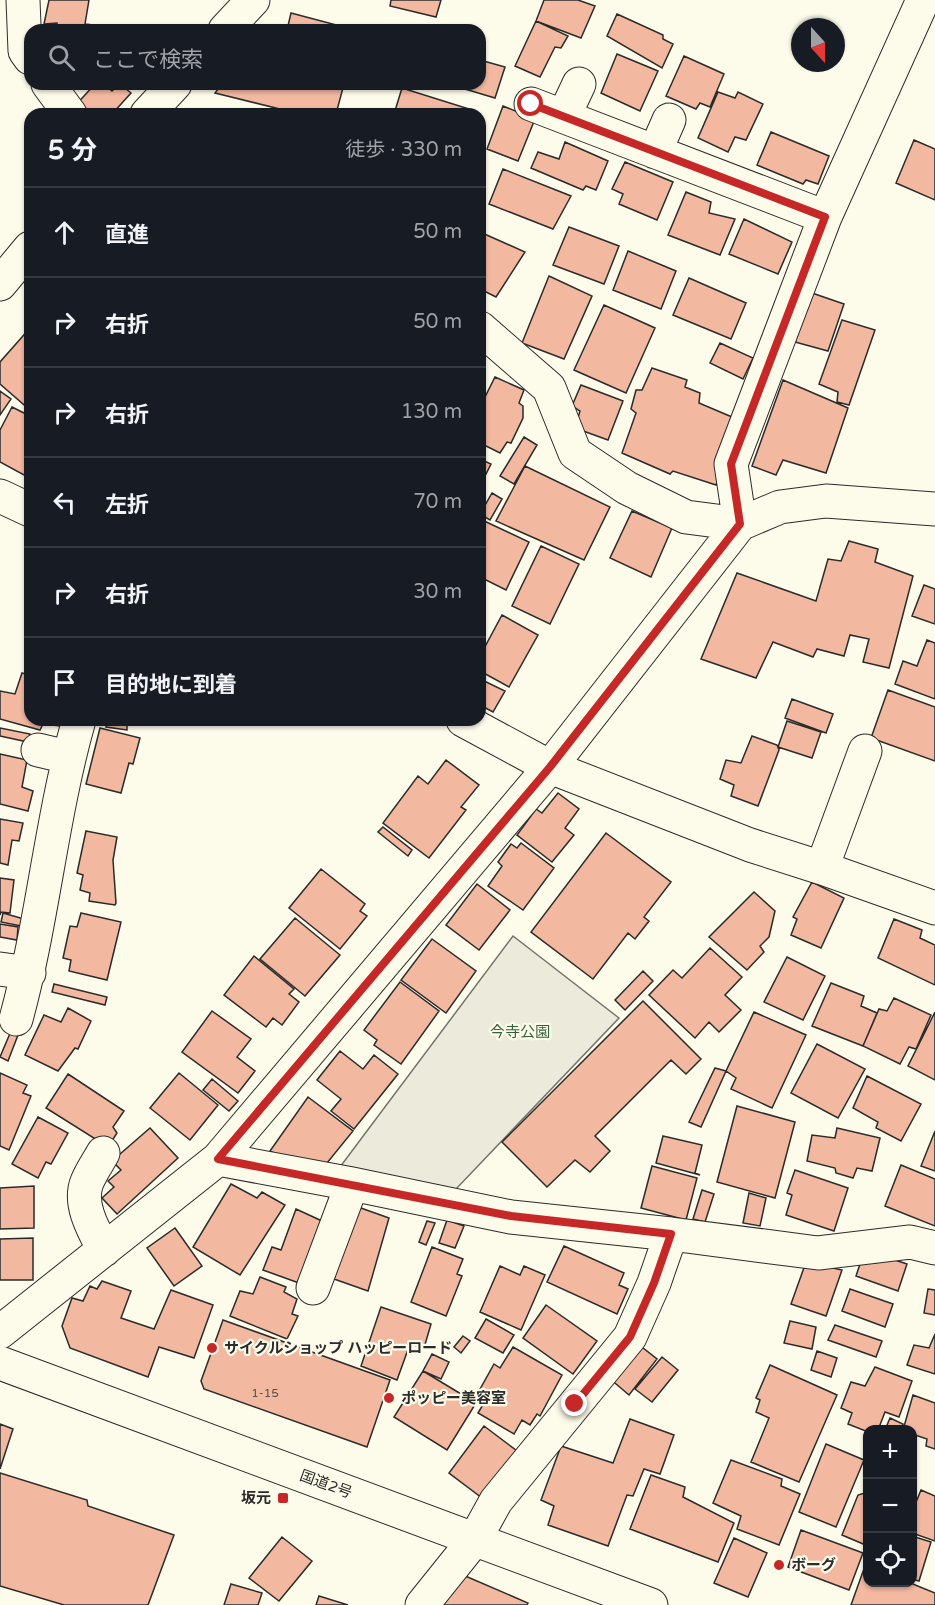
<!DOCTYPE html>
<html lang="ja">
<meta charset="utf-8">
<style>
:root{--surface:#171b24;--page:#242831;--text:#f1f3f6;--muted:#9ea1a6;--line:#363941}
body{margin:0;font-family:"Varela Round","Noto Sans JP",sans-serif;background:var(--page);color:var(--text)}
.controls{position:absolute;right:18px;bottom:18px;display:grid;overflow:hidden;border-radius:12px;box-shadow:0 2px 4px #0004}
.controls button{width:54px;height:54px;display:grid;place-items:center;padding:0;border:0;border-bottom:2px solid var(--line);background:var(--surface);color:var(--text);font:30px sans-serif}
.compass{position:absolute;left:791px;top:18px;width:54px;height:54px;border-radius:50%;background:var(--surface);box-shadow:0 2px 4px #0004;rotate:159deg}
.stop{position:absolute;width:18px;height:18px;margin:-14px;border:4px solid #c62828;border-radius:50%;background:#fff}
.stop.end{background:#c62828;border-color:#fff;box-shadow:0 2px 6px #0008}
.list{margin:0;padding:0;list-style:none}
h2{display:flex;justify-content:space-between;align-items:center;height:78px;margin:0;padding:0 24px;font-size:26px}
h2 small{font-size:20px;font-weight:400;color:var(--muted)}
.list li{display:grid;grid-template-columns:39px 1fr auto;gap:18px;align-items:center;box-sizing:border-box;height:90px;padding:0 24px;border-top:2px solid var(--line)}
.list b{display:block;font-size:22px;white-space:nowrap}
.list em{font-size:20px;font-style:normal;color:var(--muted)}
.icon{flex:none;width:33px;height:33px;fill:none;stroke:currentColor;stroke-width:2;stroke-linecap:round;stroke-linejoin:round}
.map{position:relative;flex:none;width:935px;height:1605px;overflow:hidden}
.search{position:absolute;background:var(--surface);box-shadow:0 2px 4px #0004;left:24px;top:24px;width:462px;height:66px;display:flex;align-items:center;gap:15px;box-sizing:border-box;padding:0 21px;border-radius:18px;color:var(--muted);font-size:22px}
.panel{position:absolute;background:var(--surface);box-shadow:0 2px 4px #0004;left:24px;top:108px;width:462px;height:618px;border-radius:18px}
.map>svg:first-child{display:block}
.green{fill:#ecebdb;stroke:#74746e;stroke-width:1.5}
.building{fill:#f2b8a0;stroke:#2b2b2b;stroke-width:1.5}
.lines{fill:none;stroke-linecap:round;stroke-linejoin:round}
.street-casing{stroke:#2b2b2b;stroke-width:35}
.secondary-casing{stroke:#2b2b2b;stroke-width:35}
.highway-casing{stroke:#2b2b2b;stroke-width:35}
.street{stroke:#fdfbea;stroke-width:33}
.secondary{stroke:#fdfbea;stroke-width:33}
.highway{stroke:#fdfbea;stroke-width:33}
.route{stroke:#c62828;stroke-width:8}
.poi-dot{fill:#c62828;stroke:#fdfbea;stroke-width:2}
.labels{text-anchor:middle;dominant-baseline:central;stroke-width:4.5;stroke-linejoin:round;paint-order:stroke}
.number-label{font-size:12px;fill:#5d4e48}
.park-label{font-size:15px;fill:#34623c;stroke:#fdfbea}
.poi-label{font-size:15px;font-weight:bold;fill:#2b2b2b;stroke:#fdfbea;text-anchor:start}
.street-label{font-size:15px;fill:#2b2b2b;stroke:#fdfbea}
</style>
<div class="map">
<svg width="935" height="1605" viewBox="0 0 935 1605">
<rect width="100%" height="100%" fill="#fdfbea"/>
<path class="green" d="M513 936 619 1018 456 1189 337 1171Z"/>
<path class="building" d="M49 0H89L85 24 137 30H57V23L44 24Z
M391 0H441L436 17 390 6Z
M544 0H578L595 6 581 38 536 21Z
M291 13 344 27 343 30H287Z
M617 14 663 35V39L673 44 662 68 607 36Z
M536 21 568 36 561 48 555 47 540 77 515 66Z
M617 54 658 71 640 111 601 93Z
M684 56 724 74 710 107 700 103 696 109 666 96Z
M480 60 505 67 495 98 448 84H480Z
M95 84H104L112 91 120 84 131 93 112 114H82L74 107Z
M222 84H344L336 114H300L215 93Z
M402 88 469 109 468 114H394Z
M718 92 735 98 738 92 763 104 746 140 735 137 728 152 698 138Z
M503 106 535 119 518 161 487 149Z
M771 132 829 156 818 184 806 180 803 184 757 165Z
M914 140 935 149V200L896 183Z
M565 142 608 161 596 190 586 186 583 190 531 168 538 152 559 159Z
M625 162 673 182 657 220 619 204 623 194 612 189Z
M503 169 571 196 553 229 489 204Z
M686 192 711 202 709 213 735 219 720 255 668 235Z
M744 219 792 242 778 274 729 254Z
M569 227 619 246 604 284 553 265Z
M480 232 525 252 496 297 480 289 482 263H480Z
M628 251 676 271 661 309 613 290Z
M549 276 592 296 564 359 522 343Z
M689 278 746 303 731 339 673 315Z
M812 293 844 304 828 351 795 342Z
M604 305 655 328 626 393 574 370Z
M842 320 875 330 849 405 837 402 838 392 819 384Z
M30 328V410L0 384V362Z
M720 343 753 358 743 379 710 363Z
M652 368 687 380 685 387 700 393 699 403 739 420 716 485 673 471 670 474 622 453 636 413 631 409 636 390H642Z
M495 377 524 390 519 403 523 406V418L511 443 507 442 500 453 480 443V407Z
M783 380 848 408 826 473 783 460 776 475 752 466Z
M581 385 623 401 608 440 575 428 580 411 572 406Z
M0 391 11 399 0 415Z
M12 407 30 416V464L24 475 0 462V430Z
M524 437 537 445 514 484 500 476Z
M480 459 491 464 480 486Z
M525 466 610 507 584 560 496 521Z
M492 493 502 499 490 520 480 514Z
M632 511 672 528 651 577 610 558Z
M480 519 529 542 506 590 480 577Z
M849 541 878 549 875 562 913 576 889 668 863 662 869 639 850 635 844 656 817 649 813 657 773 642 756 678 701 659 737 573 816 601 828 559 841 561Z
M541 546 579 564 550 624 512 606Z
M924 585 935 589V624L912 616Z
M502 615 538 635 509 687 480 671V656Z
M927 640 935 643V699L895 684 903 661 917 666Z
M22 673 30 675V720H61L60 726 43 724 40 730 0 719V691L15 694Z
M480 679 505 691 493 712 480 705Z
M888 690 935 707V761L871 738Z
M792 699 833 714 826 733 785 718Z
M787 721 821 732 812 758 778 747Z
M106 723 127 725V730L106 727Z
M0 728 30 734 28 742 0 736Z
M100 728 140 738 133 764 129 763 121 793 86 784Z
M752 736 777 745 779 750 758 806 731 796 734 785 720 779 726 760 741 763Z
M0 754 27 760 22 787 33 791 28 811 0 804Z
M446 760 479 785 461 807 466 810 429 858 383 823 418 776 428 784Z
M558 793 579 809 565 828 574 835 552 862 517 835 536 809 542 813Z
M0 819 23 823 19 841 12 840 8 865 0 863Z
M383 827 412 850 408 856 378 832Z
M86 831 117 837 113 860 116 903 115 905 89 901 90 893 80 890 83 875 77 873Z
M606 833 671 882 644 917 649 921 635 939 628 933 593 979 531 932Z
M521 843 554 868 523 910 488 886 502 866 498 862 511 844 517 848Z
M321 869 365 904 360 911 367 916 340 949 289 908Z
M0 878 14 880 10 913 1 912 0 915Z
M812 882 844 898 821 948 791 935 797 919 793 917Z
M477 884 510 910 479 950 446 925Z
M754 892 775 911 769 937 760 946 764 952 747 970 709 937Z
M3 913 24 919 21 926 1 922Z
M81 913 121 922 107 980 69 971 71 960 63 958 70 926 77 927Z
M295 918 340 955 305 996 260 959Z
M894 919 922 930 920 938 935 945V985L878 958Z
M0 924 18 927 17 940 0 937Z
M432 939 476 971 446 1013 401 980Z
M710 948 742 977 725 995 741 1010 719 1032 709 1022 695 1038 649 995 673 970 682 978Z
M254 956 294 989 289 994 299 1002 282 1025 273 1018 266 1027 224 995Z
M787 957 825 976 803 1020 764 1002Z
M643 971 653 981 625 1010 615 1000Z
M400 982 439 1011 401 1064 374 1045 377 1040 364 1030Z
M831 983 864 996 861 1006 877 1013 863 1046 812 1026Z
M54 984 107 997 105 1005 52 992Z
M894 998 931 1015 916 1049 909 1047 900 1064 863 1046 879 1009 887 1011Z
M643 1001 701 1059 686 1074 671 1060 595 1136 610 1151 590 1172 575 1160 547 1187 502 1142Z
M68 1008 91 1021 78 1049 75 1048 58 1071 25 1055 44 1015 61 1022Z
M212 1011 251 1039 237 1057 255 1071 238 1093 182 1052Z
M754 1012 806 1035 772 1108 731 1089 736 1078 726 1071Z
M935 1012V1080L908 1066Z
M11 1031 18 1035 8 1061 0 1057Z
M817 1044 865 1069 838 1118 791 1093Z
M340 1051 363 1069 374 1055 398 1074 354 1129 331 1111 341 1099 317 1080Z
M715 1068 726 1071 701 1127 689 1122Z
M0 1073 27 1085 23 1093 31 1096 9 1150 0 1146Z
M179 1073 218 1105 190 1140 150 1108Z
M68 1074 124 1111 113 1127 117 1133 108 1147 46 1108Z
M867 1076 921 1104 901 1141 876 1128 878 1122 853 1108Z
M212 1079 238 1101 229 1111 203 1090Z
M308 1097 353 1131 327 1163 281 1157 270 1151Z
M737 1106 795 1122 775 1198 717 1182Z
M38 1117 68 1133 51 1164 46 1162 38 1178 12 1164Z
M150 1128 178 1158 117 1214 102 1198 114 1187 108 1181 121 1170 112 1161Z
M837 1128 880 1138 872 1171 857 1168 853 1178 836 1173 835 1168 807 1161 812 1135 835 1138Z
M935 1131V1171L921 1166Z
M663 1136 702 1145 695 1173 700 1175 656 1163Z
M901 1165 935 1179V1226L885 1206Z
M652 1166 697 1178 686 1220 641 1208Z
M795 1170 848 1188 834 1231 786 1215 792 1195 787 1193Z
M231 1184 257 1198 262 1192 285 1205 240 1275 193 1247Z
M34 1186V1228L0 1229V1188Z
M702 1190 714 1194 705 1222 693 1219Z
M749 1193 766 1198 760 1226 743 1223Z
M358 1207 389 1218 368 1291 334 1279Z
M296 1209 322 1221 299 1283 263 1270 272 1247 281 1250Z
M447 1220 464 1226 455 1248 439 1243Z
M427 1221 435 1223 426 1245 419 1242Z
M175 1228 202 1266 174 1286 147 1248Z
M33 1238V1280H0V1239Z
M564 1246 624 1273 619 1285 628 1289 617 1314 547 1282Z
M432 1247 463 1259 457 1274 462 1276 446 1316 411 1302Z
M880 1255 907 1264 898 1291 856 1276 862 1258 876 1263Z
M806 1262 842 1270 826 1316 791 1304Z
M500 1266 520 1275 524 1266 545 1275 521 1330 480 1312Z
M260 1277 286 1287 284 1292 297 1299 292 1314 298 1316 287 1339 230 1316 240 1291 253 1294Z
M102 1281 131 1291 121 1318 154 1329 171 1290 213 1305 194 1358 159 1347 148 1377 70 1348 62 1326 72 1298 83 1301 90 1286 97 1289Z
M850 1289 893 1304 885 1327 842 1311Z
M928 1289 935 1290V1315L924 1313Z
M546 1305 597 1341 573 1374 523 1338Z
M381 1307 431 1324 424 1348 410 1344 397 1380 361 1366Z
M486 1319 514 1335 503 1353 475 1338Z
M223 1320 390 1380 367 1447 204 1389 201 1381Z
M790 1321 816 1327 812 1349 784 1343Z
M835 1325 882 1341 876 1357 828 1340Z
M935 1334V1374L907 1365 914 1345 929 1348Z
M463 1336 470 1341 461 1353 454 1347Z
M638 1344 657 1359 629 1395 609 1378Z
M513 1347 562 1375 540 1416 537 1414 530 1425 522 1420 514 1434 478 1413 488 1396 479 1391 494 1364 500 1368Z
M817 1351 837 1358 831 1377 811 1370Z
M432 1354 449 1362 441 1379 423 1371Z
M662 1357 678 1370 652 1402 635 1389Z
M770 1365 837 1395 799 1482 751 1462 769 1418 756 1412 760 1400 756 1398Z
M875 1367 912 1381 899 1417 885 1412 878 1430H868V1432L848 1424 852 1413 841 1408 851 1382 865 1386Z
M423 1371 476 1403 447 1450 394 1417Z
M913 1395 935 1403V1449L926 1446 927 1439 912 1434V1430H903Z
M890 1418 903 1424 900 1430H885Z
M630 1419 674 1435 660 1474 644 1469 633 1496 627 1495 608 1546 548 1525 554 1506 541 1500 561 1446 613 1463Z
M0 1424 13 1429 0 1469Z
M484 1426 521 1454 486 1501 449 1473Z
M826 1444 864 1460 836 1527 799 1512Z
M731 1460 782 1479 781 1486 800 1494 779 1545 737 1529 741 1516 713 1503Z
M0 1473 87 1500 88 1506 174 1535 148 1605H64L0 1586Z
M651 1475 685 1487 683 1497 734 1523 718 1562 630 1529Z
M921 1490 935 1496V1541L912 1533V1512Z
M868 1492V1546L842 1535 858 1495Z
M801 1530 863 1553 849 1590 788 1567Z
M912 1536 931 1542 919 1581 912 1579Z
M282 1537 312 1561 279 1601 249 1578Z
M734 1538 767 1553 748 1597 714 1583Z
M865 1566 868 1567V1582H908L935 1593V1605H851Z
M456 1572 528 1603 527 1605H431Z
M231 1584 262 1593 258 1605H224Z
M319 1596 348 1605H316Z"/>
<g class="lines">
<g class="street-casing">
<path id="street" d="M23 0 25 51 30 58
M48 84 70 114
M531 104 825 217
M564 116 579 84
M655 152 669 120
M480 328 549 388 575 453 627 488 686 517 740 524 731 464 825 217 923 0
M0 496 30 510
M463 720 550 767 750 845 822 868 935 908
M38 750 68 757
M822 868 865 751
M0 969 29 973
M16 1019C43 921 51 818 79 720
M103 1153C98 1162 91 1172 87 1182 78 1204 94 1231 104 1250
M218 1159 352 1184 511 1217 671 1234 818 1253 910 1242 935 1248
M313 1288 352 1184
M0 1332 218 1159 550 767 740 524 780 507 826 501 935 509
M422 1605 475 1539 496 1501 630 1337 654 1283 671 1234"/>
</g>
<g class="secondary-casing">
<path id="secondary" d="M225 30 253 0
M147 114 175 84
M0 284 30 248"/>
</g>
<g class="highway-casing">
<path id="highway" d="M0 1363 651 1605"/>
</g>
<use href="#street" class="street"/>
<use href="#secondary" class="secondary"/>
<use href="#highway" class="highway"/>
</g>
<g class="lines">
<path class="route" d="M531 104 825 217 731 464 740 524 550 767 218 1159 511 1216 671 1234 654 1283 630 1337 575 1404"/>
</g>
<g class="poi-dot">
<circle cx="212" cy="1348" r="6"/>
<circle cx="389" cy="1398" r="6"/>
<rect x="277" y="1492" width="12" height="12" rx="3"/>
<circle cx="779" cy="1565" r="6"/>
</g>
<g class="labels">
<g class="number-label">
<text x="265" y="1393">1-15</text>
</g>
<g class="park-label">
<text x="520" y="1032">今寺公園</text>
</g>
<g class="poi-label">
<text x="224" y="1348">サイクルショップ ハッピーロード</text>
<text x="401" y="1398">ポッピー美容室</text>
<text x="271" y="1498" text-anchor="end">坂元</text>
<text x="791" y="1565">ボーグ</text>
</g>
<g class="street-label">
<text transform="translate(326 1484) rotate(20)">国道2号</text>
</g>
</g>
</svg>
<div class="controls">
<button>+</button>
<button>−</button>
<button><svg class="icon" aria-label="locate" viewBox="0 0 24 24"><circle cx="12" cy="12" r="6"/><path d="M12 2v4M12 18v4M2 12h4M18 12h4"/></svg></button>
</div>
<svg class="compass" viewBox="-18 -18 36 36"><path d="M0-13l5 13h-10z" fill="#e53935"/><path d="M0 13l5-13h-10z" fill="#9ea1a6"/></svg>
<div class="stop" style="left:531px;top:104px"></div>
<div class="stop end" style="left:575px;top:1404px"></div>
<div class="search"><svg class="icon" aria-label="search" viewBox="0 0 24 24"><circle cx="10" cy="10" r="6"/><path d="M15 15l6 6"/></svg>ここで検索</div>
<section class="panel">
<h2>5 分<small>徒歩 · 330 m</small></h2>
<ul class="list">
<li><svg class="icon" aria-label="ahead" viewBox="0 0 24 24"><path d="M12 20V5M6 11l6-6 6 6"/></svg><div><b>直進</b></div><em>50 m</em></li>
<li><svg class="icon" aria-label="right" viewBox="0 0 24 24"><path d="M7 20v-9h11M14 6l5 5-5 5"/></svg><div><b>右折</b></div><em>50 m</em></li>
<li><svg class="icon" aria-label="right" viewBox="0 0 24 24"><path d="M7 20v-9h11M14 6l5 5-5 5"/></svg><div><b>右折</b></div><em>130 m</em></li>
<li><svg class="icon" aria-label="left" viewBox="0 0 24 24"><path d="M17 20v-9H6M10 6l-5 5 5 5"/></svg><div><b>左折</b></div><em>70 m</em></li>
<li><svg class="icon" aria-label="right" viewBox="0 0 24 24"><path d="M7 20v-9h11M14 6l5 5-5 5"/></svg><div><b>右折</b></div><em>30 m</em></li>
<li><svg class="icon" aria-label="arrive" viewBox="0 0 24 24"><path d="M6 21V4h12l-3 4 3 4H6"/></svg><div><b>目的地に到着</b></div></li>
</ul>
</section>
</div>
